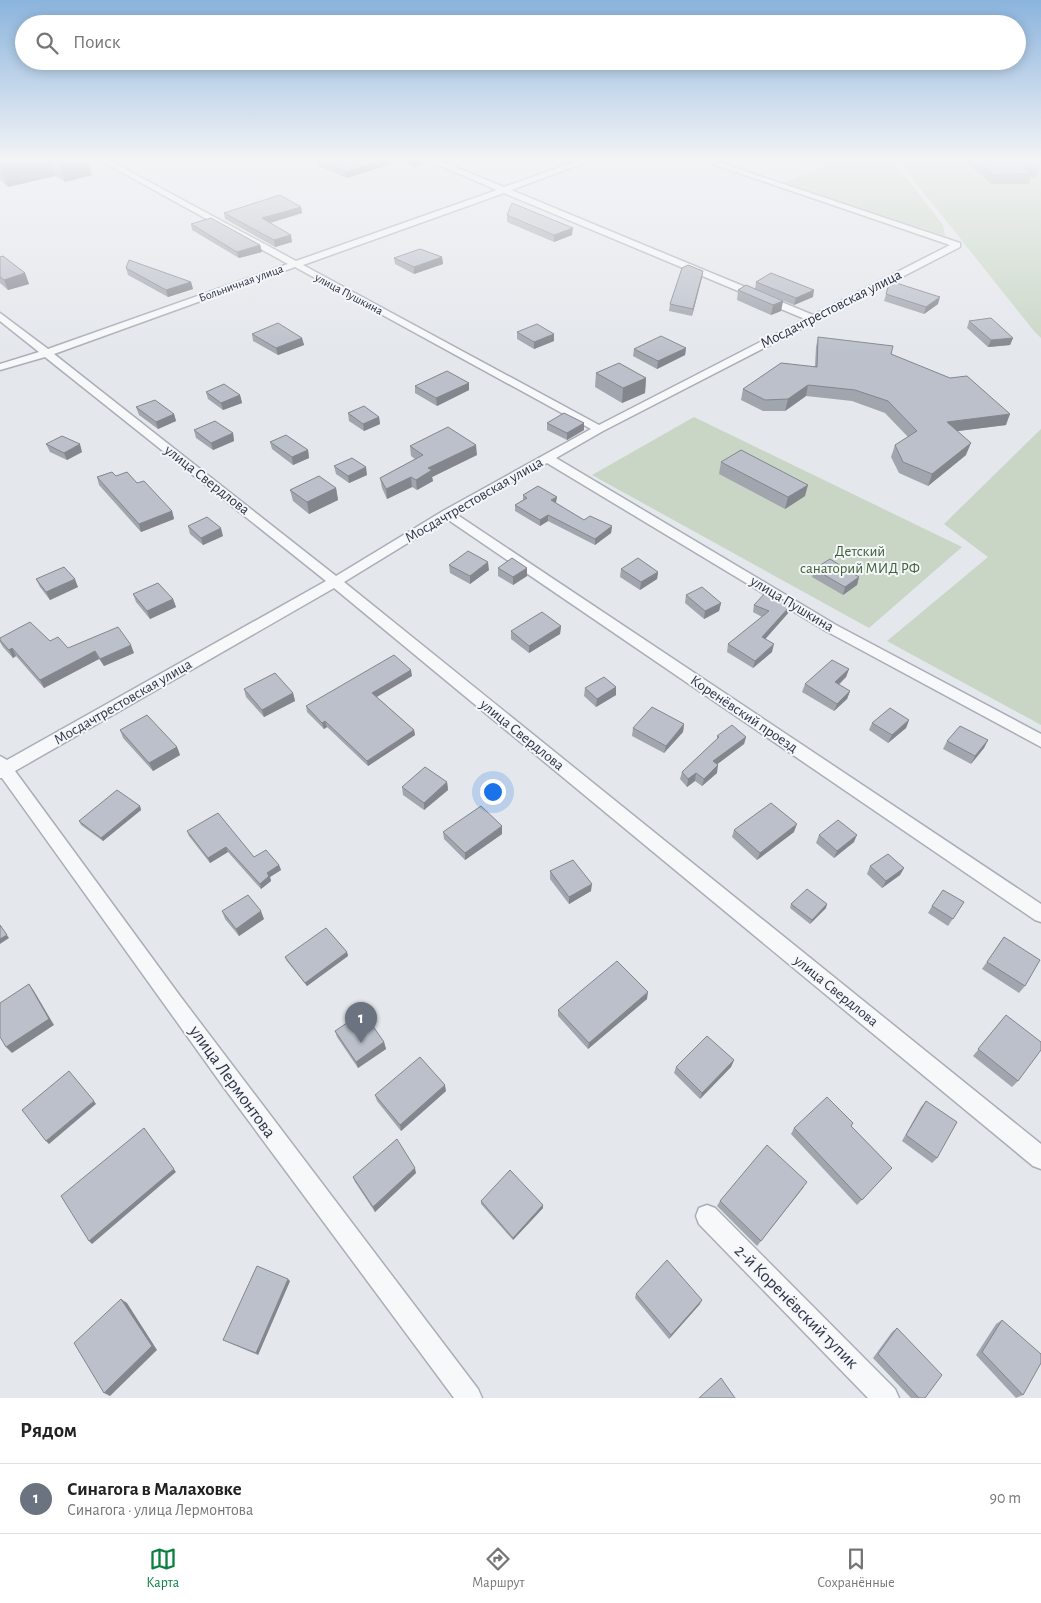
<!DOCTYPE html>
<html lang="ru">
<meta charset="utf-8">
<style>
:root{--surface:#fff;--page:#f2f2f2;--text:#222;--muted:#767676;--line:#e0e0e0;--accent:#0b8043}
body{margin:0;font-family:"Alegreya Sans",sans-serif;background:var(--page);color:var(--text)}
.you{position:absolute;left:492px;top:791px;width:18px;height:18px;margin:-12px;border:4px solid #fff;border-radius:50%;background:#1a73e8;box-shadow:0 0 0 8px #1a73e833}
.badge{display:grid;place-items:center;width:32px;height:32px;border-radius:50%;background:var(--accent);color:#fff;font-size:16px;font-weight:700}
.pin{position:absolute;translate:-50% -41px;filter:drop-shadow(0 1px 2px #0008)}
.pin::after{content:'';position:absolute;top:26px;width:18px;height:15px;background:inherit;clip-path:polygon(0 0,100% 0,50% 100%)}
.list{margin:0;padding:0;list-style:none}
h2{display:flex;justify-content:space-between;align-items:center;height:65px;margin:0;padding:0 20px;font-size:21px}
h2 small{font-size:16px;font-weight:400;color:var(--muted)}
.list li{display:grid;grid-template-columns:32px 1fr auto;gap:15px;align-items:center;box-sizing:border-box;height:70px;padding:0 20px;border-top:1px solid var(--line)}
.list b{display:block;font-size:19px;white-space:nowrap}
.list p{margin:0;font-size:16px;white-space:nowrap;color:var(--muted)}
.list em{font-size:16px;font-style:normal;color:var(--muted)}
.icon{flex:none;width:28px;height:28px;fill:none;stroke:currentColor;stroke-width:2;stroke-linecap:round;stroke-linejoin:round}
.map{position:relative;flex:none;width:1041px;height:1398px;overflow:hidden}
.search{position:absolute;background:var(--surface);box-shadow:0 2px 12px #0003;left:15px;right:15px;top:15px;height:55px;display:flex;align-items:center;gap:12px;box-sizing:border-box;padding:0 18px;border-radius:28px;color:var(--muted);font-size:19px}
.sheet{height:135px;background:var(--surface)}
nav{display:flex;justify-content:space-around;align-items:center;box-sizing:border-box;height:70px;border-top:1px solid var(--line);background:var(--surface);font-size:14px;color:var(--muted)}
nav a{display:grid;justify-items:center;gap:2px}
nav .on{color:var(--accent)}
.map>svg:first-child{display:block}
.green{fill:#c9d6c5}
.lines{fill:none;stroke-linecap:round;stroke-linejoin:round}
.street-casing{stroke:#a9aeb7;stroke-width:3}
.street{fill:#f7f8fa;fill-rule:evenodd}
.wall{fill:#a1a5ae}
.shaded-wall{fill:#83868d}
.building{fill:#bbc0ca;stroke:#83868d}
.labels{text-anchor:middle;dominant-baseline:central;stroke-width:4;stroke-linejoin:round;paint-order:stroke}
.far-street-label{font-size:12px;fill:#2b3445;stroke:#f4f6f9}
.street-label{font-size:15px;fill:#2b3445;stroke:#f4f6f9}
.park-label{font-size:15px;fill:#3f6138;stroke:#f4f6f9}
.near-street-label{font-size:18px;fill:#2b3445;stroke:#f4f6f9}
</style>
<div class="map">
<svg width="1041" height="1398" viewBox="0 0 1041 1398">
<rect width="100%" height="100%" fill="#e4e7ec"/>
<path class="green" d="M799 158H891L943 225 945 236 782 183 823 166Z
M896 158H1041V338L1034 331Z
M694 417 962 547 869 628 592 475Z
M1041 429V725L887 641 988 557 944 524Z"/>
<g class="lines">
<g class="street-casing">
<path id="street" d="M96 158H105L296 261 497 190 423 158H433L504 187 587 158H598L511 190 813 315 950 245 695 158H706L960 243V247L603 431 556 458 836 625 1041 734V747L826 631 547 463 456 514 1041 904V922L1035 920 447 519 344 582 1041 1144V1169L1033 1166 334 588 15 771 180 996 478 1389 482 1398H454L225 1089 2 778H0V756L7 760 326 581 45 357 0 370V364L39 352 0 321V313L48 349 288 264ZM504 193 805 319 599 425 303 265ZM295 267 591 429 443 511 336 576 54 354Z
M707 1205 715 1208 895 1389 899 1398H868L699 1224 696 1216 699 1208Z"/>
</g>
<use href="#street" class="street"/>
</g>
<path class="wall" d="M0 158H87L92 175 65 182 55 176 8 187 0 180Z
M321 158H428L429 162 414 167 401 161 347 178 318 166 317 159Z
M961 158H1027L1039 168 1036 177H1031L1029 184H991Z
M301 207 302 213 270 223 292 242 275 247 225 219 224 213Z
M507 215 572 235 554 242 507 222Z
M191 224 260 245 262 252 239 258 192 230Z
M0 257 25 273 29 284 8 290 0 283Z
M442 257 443 264 414 274 395 264 394 258Z
M126 268 191 282 193 289 168 297 128 275Z
M703 271 692 316 669 311 670 304Z
M890 281 938 304 924 314 884 301Z
M756 282 813 297 794 305 755 289Z
M738 290 783 301 781 311 771 315 737 300Z
M969 321 1013 338 1010 345 988 347 967 328Z
M517 332 554 334V341L534 349 517 339Z
M252 334 302 338 304 345 278 355 253 341Z
M818 337 891 354 1006 425 957 431 966 455 928 486 899 473 891 457 895 445 908 437 885 413 852 401 806 396 785 411H763L741 400 743 389 815 366 816 347Z
M686 348 685 355 657 369 633 356 634 349Z
M596 373 646 378 645 393 622 403 595 387Z
M469 383V390L437 406 415 393V386Z
M206 392 240 395 242 403 223 410 208 399Z
M136 407 174 414 176 421 158 429 139 415Z
M348 413 379 417 380 424 364 431 349 421Z
M547 423H584V430L567 440 547 430Z
M194 430 233 433 234 441 213 450 196 438Z
M270 442 308 450 309 458 293 465 272 449Z
M46 444 82 452 67 460 50 452Z
M410 446 477 455 432 477 433 481 417 490 412 487 387 499 382 488 380 478 415 459 411 456Z
M721 462 805 496 785 509 719 474Z
M334 466 367 475 349 483 336 474Z
M116 476 172 511 174 519 141 532 99 485 97 477Z
M336 488 338 500 309 514 293 501 290 490Z
M523 495 556 503 584 520 612 526 611 533 595 545 548 521 540 526 515 511V505L523 500Z
M188 526 223 536 203 545 190 534Z
M449 565 489 570 470 584 450 573Z
M498 568H527V576L513 585 498 576Z
M621 569 658 572 657 579 640 590 620 577Z
M814 569 859 577 857 585 843 595 812 577Z
M36 579 78 587 50 600 40 587Z
M133 594 173 599 176 607 150 619 136 602Z
M686 595 721 603 719 611 704 619 685 603Z
M792 604 790 611 765 639 772 652 753 668 727 652 728 644 762 617 753 612 754 605Z
M561 626 560 634 529 653 511 639V631Z
M0 638 50 641 68 648 134 653 104 666 99 659 44 688 16 656 13 658 3 647 0 642Z
M849 669 846 677 839 685 850 691 847 699 834 711 802 692 805 684Z
M412 676 377 697 414 730 415 735 368 766 327 727 324 729 307 712 306 706Z
M585 688 616 695 596 707 584 696Z
M244 689 293 693 295 701 264 717 246 697Z
M909 720 906 728 888 743 869 730 872 723Z
M684 724 683 732 664 753 632 736 633 728Z
M120 730 177 747 180 755 153 771 123 738Z
M717 736 746 737 744 744 717 764V773L702 786 695 781 687 787 680 779 682 772 717 739Z
M988 740 984 748 971 764 943 749 947 741Z
M447 782 448 790 424 810 403 795 402 787Z
M140 806 141 810 103 841 81 825 79 821Z
M502 826V834L465 860 444 839 443 832Z
M734 830 794 832 757 860 732 837Z
M187 831 254 857 279 865 281 870 270 877 271 881 261 889 228 852 210 863 189 836Z
M819 835 854 842 834 858 816 843Z
M870 866 904 868 900 875 882 888 867 874Z
M550 871 591 891 569 904 550 879Z
M964 902 948 926 928 913 932 906Z
M791 904 826 908 810 924 790 908Z
M222 911 264 919 239 936 225 919Z
M1004 937 1025 986 1019 993 982 969Z
M347 952 348 956 307 986 286 960 285 957Z
M647 999 588 1049 558 1016V1010Z
M1006 1015 1018 1081 1012 1087 973 1056Z
M335 1031 384 1042 386 1049 358 1068 337 1037Z
M734 1060 731 1067 700 1099 674 1073 676 1067Z
M446 1091 401 1131 377 1101 375 1095Z
M926 1101 937 1158 932 1163 902 1141 921 1107Z
M851 1126 892 1168 857 1205 791 1134 794 1128Z
M416 1173 375 1212 355 1182 353 1177Z
M804 1187 757 1246 717 1206 720 1201Z
M481 1201 543 1205V1208L513 1240 481 1204Z
M290 1281 258 1355 225 1341 223 1340Z
M636 1294 700 1304 669 1339 635 1298Z
M1002 1320 1023 1395 1016 1398 976 1355 996 1324Z
M897 1328 925 1398H911L873 1358 892 1332Z"/>
<path class="shaded-wall" d="M0 158H49L55 176 8 187 0 164Z
M61 158H87L92 175 65 182 58 159Z
M391 158H401V161L347 178 346 172Z
M421 158H428L429 162 414 167V160Z
M301 207 302 213 263 225 262 218Z
M573 228 572 235 554 242V235Z
M291 235 292 242 275 247 274 240Z
M260 245 262 252 239 258 237 252Z
M442 257 443 264 414 274V267Z
M703 271 702 278 692 316 693 309Z
M25 273 29 284 8 290 4 280Z
M191 282 193 289 168 297 166 290Z
M814 290 813 297 794 305 796 298Z
M940 297 938 304 924 314 926 307Z
M783 301 781 311 771 315 773 305Z
M554 334V341L534 349V342Z
M302 338 304 345 278 355 276 348Z
M1013 338 1010 345 988 347 991 340Z
M686 348 685 355 657 369 658 361Z
M646 378 645 393 622 403 623 388Z
M469 383V390L437 406 436 398Z
M808 385 806 396 785 411 788 399Z
M240 395 242 403 223 410 221 403Z
M174 414 176 421 158 429 156 422Z
M1010 414 1006 425 943 433 947 422Z
M379 417 380 424 364 431 363 424Z
M584 423V430L567 440V433Z
M233 433 234 441 213 450 211 443Z
M971 443 966 455 928 486 932 474Z
M80 444 82 452 67 460 64 453Z
M476 445 477 455 432 477 433 481 417 490 416 480 428 468Z
M308 450 309 458 293 465 292 457Z
M366 467 367 475 349 483 348 476Z
M411 477 412 487 387 499 386 489Z
M808 485 805 496 785 509 788 497Z
M336 488 338 500 309 514 307 502Z
M557 497 556 503 551 500Z
M172 511 174 519 141 532 139 524Z
M548 515V521L540 526V520Z
M612 526 611 533 595 545V539Z
M221 528 223 536 203 545 201 538Z
M488 562 489 570 470 584V576Z
M527 568V576L513 585V577Z
M658 572 657 579 640 590 641 582Z
M859 577 857 585 843 595 845 587Z
M75 579 78 587 50 600 46 592Z
M173 599 176 607 150 619 147 611Z
M721 603 719 611 704 619 705 611Z
M792 604 790 611 760 645 762 637Z
M561 626 560 634 529 653V646Z
M774 644 772 652 753 668 755 661Z
M131 645 134 653 104 666 100 659Z
M12 648 16 656 13 658 9 650Z
M95 651 99 659 44 688 40 680Z
M849 669 846 677 832 690 835 682Z
M411 670 412 676 373 699 372 693Z
M616 687V695L596 707 597 699Z
M850 691 847 699 834 711 837 704Z
M293 693 295 701 264 717 262 710Z
M909 720 906 728 888 743 892 735Z
M325 721 327 727 324 729 322 723Z
M684 724 683 732 664 753 666 746Z
M414 730 415 735 368 766 367 761Z
M746 737 744 744 711 769 713 761Z
M988 740 984 748 971 764 975 756Z
M177 747 180 755 153 771 149 763Z
M718 765 717 773 702 786 704 779Z
M696 773 695 781 687 787 688 779Z
M447 782 448 790 424 810V803Z
M140 806 141 810 103 841 101 838Z
M797 824 794 832 757 860 760 853Z
M502 826V834L465 860V853Z
M857 835 854 842 834 858 837 851Z
M226 847 228 852 210 863 208 858Z
M279 865 281 870 270 877 271 881 261 889 260 884 267 873Z
M904 868 900 875 882 888 886 881Z
M592 884 591 891 569 904V897Z
M827 904 826 908 810 924 812 920Z
M261 911 264 919 239 936 236 929Z
M0 925 9 938 0 944Z
M347 952 348 956 307 986 305 983Z
M29 984 34 991 54 1025 12 1053 6 1047Z
M648 992 647 999 588 1049 589 1043Z
M384 1042 386 1049 358 1068 356 1062Z
M734 1060 731 1067 700 1099 702 1093Z
M445 1085 446 1091 401 1131 400 1125Z
M94 1101 96 1104 49 1144 46 1141Z
M144 1128 176 1172 92 1244 89 1241Z
M415 1168 416 1173 375 1212 373 1207Z
M543 1205V1208L513 1240V1238Z
M288 1279 290 1281 258 1355 256 1353Z
M121 1299 127 1303 157 1350 110 1396 104 1393Z
M702 1300 700 1304 669 1339 671 1335Z"/>
<path class="building" d="M0 158H24L0 163Z
M321 158H391L346 172 317 159Z
M408 158H421L414 160Z
M974 158H1027L1039 168H1024L1032 174 994 175Z
M280 195 301 207 262 218 291 235 274 240 224 213Z
M512 203 573 228 554 235 507 215Z
M211 218 260 245 237 252 191 224Z
M420 249 442 257 414 267 394 258Z
M3 256 25 273 4 280 0 277V257Z
M129 260 191 282 166 290 126 268Z
M688 265 703 271 693 309 670 304 682 268Z
M771 273 814 290 796 298 756 282Z
M890 281 940 297 926 307 886 294Z
M746 285 783 301 773 305 738 290Z
M991 318 1013 338 991 340 969 321Z
M278 323 302 338 276 348 252 334Z
M537 324 554 334 534 342 517 332Z
M661 336 686 348 658 361 634 349Z
M818 337 893 346 891 354 950 378 967 376 1010 414 947 422 971 443 932 474 903 462 895 445 917 431 888 401 855 390 808 385 788 399 765 400 743 389 781 363 817 367Z
M619 363 646 378 623 388 596 373Z
M447 371 469 383 436 398 415 386Z
M224 384 240 395 221 403 206 392Z
M155 400 174 414 156 422 136 407Z
M364 406 379 417 363 424 348 413Z
M564 413 584 423 567 433 547 423Z
M215 421 233 433 211 443 194 430Z
M448 427 476 445 428 468 432 470 416 480 411 477 386 489 380 478 423 455 410 446Z
M286 435 308 450 292 457 270 442Z
M62 436 80 444 64 453 46 444Z
M741 450 808 485 788 497 721 462Z
M352 458 366 467 348 476 334 466Z
M112 472 116 476 127 472 137 483 144 481 172 511 139 524 97 477Z
M319 476 336 488 307 502 290 490Z
M538 486 557 497 551 500 584 520 590 516 612 526 595 539 548 515 540 520 515 505 527 498 523 495Z
M207 517 221 528 201 538 188 526Z
M468 551 488 562 470 576 449 565Z
M512 558 527 568 513 577 498 568Z
M638 558 658 572 641 582 621 569Z
M830 559 859 577 845 587 814 569Z
M64 567 75 579 46 592 36 579Z
M158 583 173 599 147 611 133 594Z
M702 587 721 603 705 611 686 595Z
M766 592 792 604 762 637 774 644 755 661 728 644 769 611 754 605Z
M542 612 561 626 529 646 511 631Z
M30 622 50 641 58 637 68 648 118 627 131 645 100 659 95 651 40 680 12 648 9 650 0 640V638Z
M394 655 411 670 372 693 414 730 367 761 325 721 322 723 306 706Z
M832 660 849 669 835 682 850 691 837 704 805 684Z
M275 673 293 693 262 710 244 689Z
M604 677 616 687 597 699 585 688Z
M652 707 684 724 666 746 633 728Z
M890 708 909 720 892 735 872 723Z
M147 715 177 747 149 763 120 730Z
M732 725 746 737 713 761 718 765 704 779 696 773 688 779 682 772 719 737 717 736Z
M960 726 988 740 975 756 947 741Z
M425 767 447 782 424 803 402 787Z
M117 790 140 806 101 838 79 821Z
M771 803 797 824 760 853 734 830Z
M481 806 502 826 465 853 443 832Z
M218 813 254 857 266 850 279 865 267 873 269 876 260 884 226 847 208 858 187 831Z
M838 820 857 835 837 851 819 835Z
M888 854 904 868 886 881 870 866Z
M573 860 592 884 569 897 550 871Z
M807 889 827 904 812 920 791 904Z
M943 890 964 902 953 919 932 906Z
M248 895 261 911 236 929 222 911Z
M0 925 7 935 0 939Z
M326 928 347 952 305 983 285 957Z
M1004 937 1040 960 1025 986 987 962Z
M617 961 648 992 589 1043 558 1010Z
M29 984 49 1019 6 1047 0 1037V1003Z
M363 1012 384 1042 356 1062 335 1031Z
M1006 1015 1041 1042V1050L1018 1081 978 1049Z
M707 1036 734 1060 702 1093 676 1067Z
M420 1057 445 1085 400 1125 375 1095Z
M69 1071 94 1101 46 1141 22 1110Z
M827 1097 853 1123 851 1126 892 1168 862 1200 794 1128Z
M926 1101 957 1122 937 1158 906 1135Z
M144 1128 174 1169 89 1241 61 1196Z
M397 1139 415 1168 373 1207 353 1177Z
M767 1145 807 1182 761 1241 720 1201Z
M510 1170 543 1205 513 1238 481 1201Z
M667 1260 702 1300 671 1335 636 1294Z
M257 1266 288 1279 256 1353 223 1340Z
M121 1299 152 1346 104 1393 74 1343Z
M1002 1320 1041 1354V1363L1023 1395 982 1352Z
M897 1328 942 1375 925 1398H919L878 1354Z
M721 1378 735 1398H699Z"/>
<linearGradient id="sky" x2="0" y2="1"><stop stop-color="#8bb4dd"/><stop offset="0.45" stop-color="#f3f4f6"/><stop offset="1" stop-color="#f3f4f6" stop-opacity="0"/></linearGradient>
<rect width="1041" height="354" fill="url(#sky)"/>
<g class="labels">
<g class="far-street-label">
<text transform="translate(241 283) rotate(-20)">Больничная улица</text>
<text transform="translate(349 294) rotate(28)">улица Пушкина</text>
</g>
<g class="street-label">
<text transform="translate(831 309) rotate(-27)">Мосдачтрестовская улица</text>
<text transform="translate(207 480) rotate(38)">улица Свердлова</text>
<text transform="translate(474 500) rotate(-30)">Мосдачтрестовская улица</text>
<text transform="translate(792 604) rotate(31)">улица Пушкина</text>
<text transform="translate(123 702) rotate(-30)">Мосдачтрестовская улица</text>
<text transform="translate(744 714) rotate(34)">Коренёвский проезд</text>
<text transform="translate(522 735) rotate(39)">улица Свердлова</text>
<text transform="translate(836 991) rotate(39)">улица Свердлова</text>
</g>
<g class="park-label">
<text x="860" y="551">Детский<tspan x="860" dy="17">санаторий МИД РФ</tspan></text>
</g>
<g class="near-street-label">
<text transform="translate(232 1082) rotate(54)">улица Лермонтова</text>
<text transform="translate(796 1307) rotate(45)">2-й Коренёвский тупик</text>
</g>
</g>
</svg>
<div class="you"></div>
<div class="pin badge" style="left:361px;top:1043px;background:#6b7280">1</div>
<div class="search"><svg class="icon" aria-label="search" viewBox="0 0 24 24"><circle cx="10" cy="10" r="6"/><path d="M15 15l6 6"/></svg>Поиск</div>
</div>
<section class="sheet">
<h2>Рядом<small></small></h2>
<ul class="list">
<li><span class="badge" style="background:#6b7280">1</span><div><b>Синагога в Малаховке</b><p>Синагога · улица Лермонтова</p></div><em>90 m</em></li>
</ul>
</section>
<nav>
<a class="on"><svg class="icon" aria-label="map" viewBox="0 0 24 24"><path d="M3 6l6-2 6 2 6-2v14l-6 2-6-2-6 2zM9 4v14M15 6v14"/></svg>Карта</a>
<a><svg class="icon" aria-label="directions" viewBox="0 0 24 24"><path d="M12 3l9 9-9 9-9-9zM9 14v-3h6M13 9l2 2-2 2"/></svg>Маршрут</a>
<a><svg class="icon" aria-label="saved" viewBox="0 0 24 24"><path d="M7 4h10v16l-5-4-5 4z"/></svg>Сохранённые</a>
</nav>
